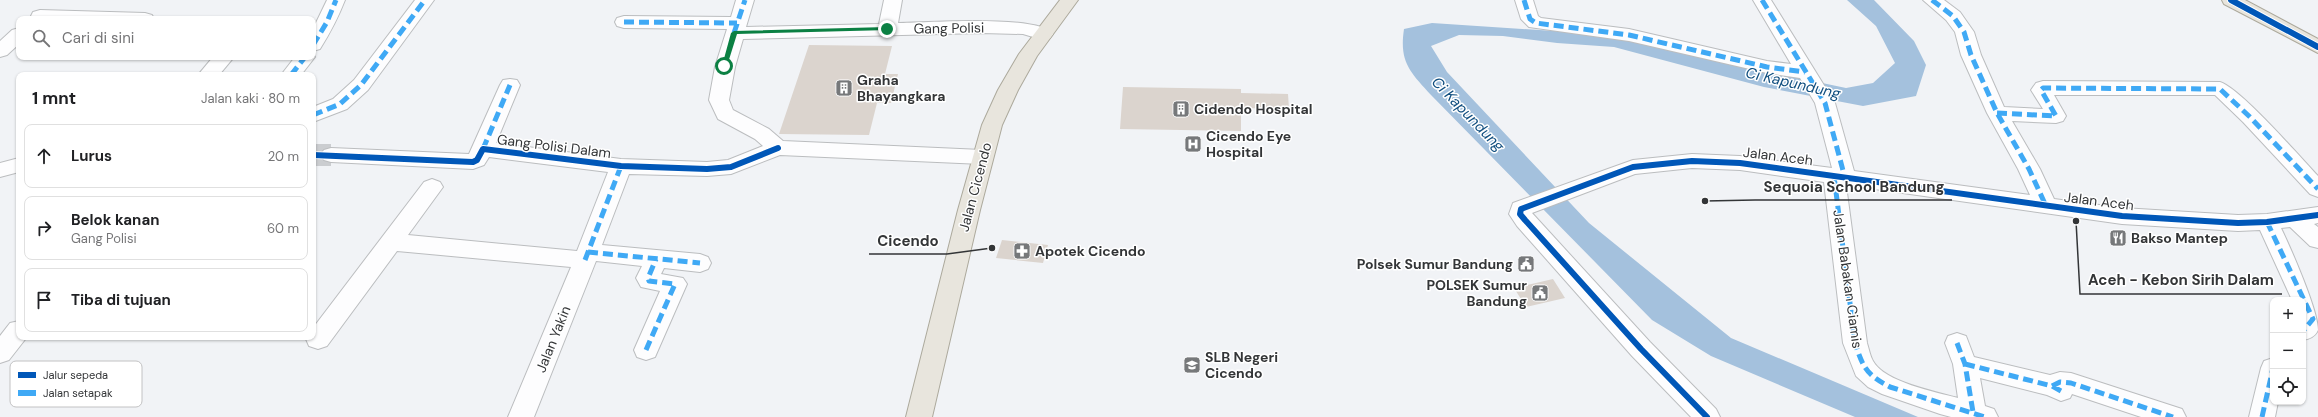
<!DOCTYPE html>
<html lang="id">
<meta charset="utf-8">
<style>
:root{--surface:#fff;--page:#f6f6f6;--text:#202124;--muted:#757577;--line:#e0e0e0}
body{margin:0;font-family:"DM Sans",sans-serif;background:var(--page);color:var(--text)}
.controls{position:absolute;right:12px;bottom:12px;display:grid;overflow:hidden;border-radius:8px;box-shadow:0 1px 3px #0004}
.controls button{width:36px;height:36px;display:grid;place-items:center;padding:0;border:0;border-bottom:1px solid var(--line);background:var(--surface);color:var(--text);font:20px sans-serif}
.stop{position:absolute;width:12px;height:12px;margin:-9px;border:3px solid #0b8043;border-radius:50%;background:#fff}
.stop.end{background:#0b8043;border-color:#fff;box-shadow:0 1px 4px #0008}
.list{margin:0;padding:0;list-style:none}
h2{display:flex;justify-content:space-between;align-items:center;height:52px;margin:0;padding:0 16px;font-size:17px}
h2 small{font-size:13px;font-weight:400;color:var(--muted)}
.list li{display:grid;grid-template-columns:26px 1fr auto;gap:12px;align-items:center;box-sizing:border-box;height:64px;margin:0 8px 8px;padding:0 8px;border:1px solid var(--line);border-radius:8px}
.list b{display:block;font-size:15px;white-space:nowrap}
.list p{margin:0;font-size:13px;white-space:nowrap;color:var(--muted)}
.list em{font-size:13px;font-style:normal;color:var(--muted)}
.icon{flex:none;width:22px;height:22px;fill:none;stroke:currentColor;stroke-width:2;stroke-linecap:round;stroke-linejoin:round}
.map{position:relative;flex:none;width:2318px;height:417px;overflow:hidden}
.search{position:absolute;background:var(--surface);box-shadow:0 1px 3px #0004;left:16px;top:16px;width:300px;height:44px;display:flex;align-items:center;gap:10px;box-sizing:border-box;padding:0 14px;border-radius:8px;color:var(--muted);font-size:15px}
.panel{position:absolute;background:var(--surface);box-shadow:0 1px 3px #0004;left:16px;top:72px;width:300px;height:268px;border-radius:8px}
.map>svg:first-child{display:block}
.water{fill:#a4c1dd}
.building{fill:#dbd4ce}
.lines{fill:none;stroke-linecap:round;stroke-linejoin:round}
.minor-tunnel{stroke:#cbcdd0;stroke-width:22;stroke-dasharray:22 11;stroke-linecap:butt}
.minor-casing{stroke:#bbbdbf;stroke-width:2}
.major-casing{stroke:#aca99c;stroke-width:2}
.minor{fill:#fdfdfe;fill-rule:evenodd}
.major{fill:#e8e5dd;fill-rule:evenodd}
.quiet{stroke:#3fa9f5;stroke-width:5;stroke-dasharray:10 5;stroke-linecap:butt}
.cycleway-casing{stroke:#fff;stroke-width:8}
.cycleway{stroke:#0057b8;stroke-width:6}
.route{fill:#0b8043}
.labels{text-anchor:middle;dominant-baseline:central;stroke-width:3;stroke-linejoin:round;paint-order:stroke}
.street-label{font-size:14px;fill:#333537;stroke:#fff}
.poi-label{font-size:14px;font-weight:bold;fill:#333537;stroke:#fff;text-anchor:start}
.water-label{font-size:15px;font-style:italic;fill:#104e7f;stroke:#fff}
.key{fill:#fff;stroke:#c2c2c3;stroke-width:1}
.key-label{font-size:11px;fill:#333537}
.leader{fill:none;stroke:#333537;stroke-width:1.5}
.callout-dot{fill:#333537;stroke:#fff;stroke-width:1.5}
.callout-label{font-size:15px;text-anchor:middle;font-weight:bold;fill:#333537;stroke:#fff;stroke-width:3;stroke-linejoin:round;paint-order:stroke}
</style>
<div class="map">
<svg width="2318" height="417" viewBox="0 0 2318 417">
<rect width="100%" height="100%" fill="#f1f3f6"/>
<path class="water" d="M1847 0H1874L1914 41 1926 65 1916 96 1863 106 1764 87 1614 47 1557 43 1503 36 1459 35 1431 46 1447 72 1589 223 1731 338 1918 417H1855L1711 356 1652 320 1431 95C1410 72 1399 62 1404 29L1432 23 1630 36 1756 69 1846 88 1873 83 1895 63 1876 26Z"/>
<path class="building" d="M809 45 892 46 885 74H898L891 103H877L869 135 779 134Z
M1123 87 1241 89V93L1288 94 1289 109 1241 108V131L1120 129Z
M1002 240 1048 245 1043 263 996 258Z
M1553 279 1565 298 1526 307 1514 288Z"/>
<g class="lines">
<path class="minor-tunnel" d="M313 155H331"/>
<g class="minor-casing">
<path id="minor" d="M327 0H345C338 18 330 33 320 49L313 51V29Z
M415 0H434L368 90 347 109 313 122V107L333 99 354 80Z
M736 0H754L746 27 879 24 884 0H902L898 23C924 23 1039 14 1053 34L1050 38 1043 40 1023 34 982 33 743 39 735 67 729 100 733 110 769 129 783 141 982 150 989 152 993 157 989 162 982 164 780 155 731 174 707 176 629 174 602 245 700 254 708 257 711 263 708 269 700 272 664 268 661 274 683 278 687 284 655 357 646 360 637 357 634 350 660 291 641 287 636 278 642 266 596 261 534 417H508L571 267 397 251 327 346 318 349 309 346 306 339 307 337H313V328L424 182 432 179 440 182 443 187 408 235 577 251 608 172 489 157 484 165 473 169 331 162 324 160 320 155 324 150 331 148 469 154 500 85 503 80 510 79 517 80 520 85 496 143 621 159 707 162 728 160 763 146 755 139 718 119 709 100 715 67 727 29 624 28 617 26 615 22 617 18 624 16 731 17Z
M1515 0H1533L1538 16 1541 18 1629 29 1767 61 1791 64 1753 0H1771L1835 103 1854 171 2030 195 2018 169 1987 113 1961 55 1955 32 1946 20 1923 0H1944L1960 12 1974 32 1981 55 2004 107 2043 109 2031 90 2036 83 2043 81 2220 82C2240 88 2300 157 2318 176V197L2310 194 2243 122 2215 95H2054L2066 116 2063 121 2056 123 2012 121 2040 169 2054 199 2122 208 2238 215 2267 214 2318 207V223L2314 224 2318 227V248L2310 246 2290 227 2281 228C2291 249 2318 310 2318 330 2315 337 2309 339 2303 340V300H2292L2260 230 2238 231 2122 224 1846 185 1867 343C1869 349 1870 356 1873 361 1884 382 1936 392 1958 398L1953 364 1945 343 1948 336 1957 333 1966 336 1974 357 2050 375 2060 372 2071 373 2182 409 2186 417H2141L2072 394 2070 398 2061 401 2047 395 1980 378 1985 406 1994 409 1998 417H1951L1940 414 1882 394 1868 387 1856 376 1843 343 1824 182 1740 170 1692 168 1635 174 1532 213 1650 342 1716 409 1720 417H1691L1632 356 1517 226 1509 214 1513 203 1633 160 1692 154 1740 156 1832 168 1815 103 1800 78 1767 73 1629 41 1529 27 1521 19Z
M40 10 145 13 152 15 154 19H33L31 16 33 12Z
M19 28V44L7 55 0 57V41L12 30Z
M313 54 315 57 301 75H281L295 57H313Z
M213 57H234L219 75H198Z
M19 158V172L0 177V163Z
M19 321V337H27L9 360 0 363V336L10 323Z
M2273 358V402H2278L2275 417H2249L2261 368 2264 361Z"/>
</g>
<g class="major-casing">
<path id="major" d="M1060 0H1078L1037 56 1018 90 1002 125 980 210 932 417H906L958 210 982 125 998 90 1019 54Z
M2222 0H2245L2318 39V53L2224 4Z"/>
</g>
<use href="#minor" class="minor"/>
<use href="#major" class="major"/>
<path class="quiet" d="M1524 0 1530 19 1536 23 1629 35 1767 67 1805 72
M1762 0 1825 103 1845 178
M1932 0 1953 16 1964 32 1971 55 1997 113 2029 169 2046 206
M624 22 737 23
M734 33 745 0
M313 45 327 22 336 0
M291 75 305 57
M1997 113 2056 116 2041 90 2043 88 2220 89 2250 117 2318 189
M313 115 340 104 361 85 425 0
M483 149 510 85
M1834 176 1855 343C1863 368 1867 375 1890 387L1985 417
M2267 222 2313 319 2303 331
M588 252 700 263
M585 260 621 166
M1957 343 1965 364 1973 412
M646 350 675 284 649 281 648 278 656 259
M1965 364 2052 386 2061 391
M2052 386 2060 382 2071 383 2173 417
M2262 417 2273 368"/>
<g class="cycleway-casing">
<path id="cycleway" d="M2231 0 2318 47
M313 155 473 162 477 160 483 149 621 166 707 169 731 167 778 148
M1707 417 1641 349 1525 220 1520 214 1521 209 1633 167 1692 161 1740 163 2122 216 2238 223 2267 222 2318 215"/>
</g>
<use href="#cycleway" class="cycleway"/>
</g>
<path class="route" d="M887 27 889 30 737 34 727 66 724 68 722 66 731 33 734 31Z"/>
<defs>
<g id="building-square" transform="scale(0.9)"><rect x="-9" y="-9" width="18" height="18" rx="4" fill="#76787a" stroke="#fff"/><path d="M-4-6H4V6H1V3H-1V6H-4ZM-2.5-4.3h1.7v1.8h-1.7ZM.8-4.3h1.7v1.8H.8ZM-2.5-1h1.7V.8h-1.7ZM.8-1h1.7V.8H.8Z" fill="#fff"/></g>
<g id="hospital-square" transform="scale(0.9)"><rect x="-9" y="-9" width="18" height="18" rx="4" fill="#76787a" stroke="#fff"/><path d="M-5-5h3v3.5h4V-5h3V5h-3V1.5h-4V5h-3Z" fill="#fff"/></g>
<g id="restaurant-square" transform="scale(0.9)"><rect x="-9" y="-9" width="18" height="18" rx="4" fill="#76787a" stroke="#fff"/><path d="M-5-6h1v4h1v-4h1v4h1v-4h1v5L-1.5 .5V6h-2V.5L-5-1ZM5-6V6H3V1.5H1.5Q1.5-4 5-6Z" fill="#fff"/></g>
<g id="pharmacy-square" transform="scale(0.9)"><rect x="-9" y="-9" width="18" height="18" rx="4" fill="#76787a" stroke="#fff"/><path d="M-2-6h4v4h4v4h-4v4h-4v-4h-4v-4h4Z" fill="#fff"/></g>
<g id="civic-square" transform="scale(0.9)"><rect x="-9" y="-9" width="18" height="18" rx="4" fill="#76787a" stroke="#fff"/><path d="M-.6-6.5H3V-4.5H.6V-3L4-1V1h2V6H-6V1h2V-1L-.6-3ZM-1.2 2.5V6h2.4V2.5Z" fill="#fff"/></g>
<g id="school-square" transform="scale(0.9)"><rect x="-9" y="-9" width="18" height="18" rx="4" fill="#76787a" stroke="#fff"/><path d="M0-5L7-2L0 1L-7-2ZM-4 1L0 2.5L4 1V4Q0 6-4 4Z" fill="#fff"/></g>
</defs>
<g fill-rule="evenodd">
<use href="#building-square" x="844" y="88"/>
<use href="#building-square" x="1181" y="109"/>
<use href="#hospital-square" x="1193" y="144"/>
<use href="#restaurant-square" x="2118" y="238"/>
<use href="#pharmacy-square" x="1022" y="251"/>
<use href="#civic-square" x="1526" y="264"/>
<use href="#civic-square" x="1540" y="293"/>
<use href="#school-square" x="1192" y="365"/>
</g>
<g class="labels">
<g class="street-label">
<text transform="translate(949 28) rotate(-1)">Gang Polisi</text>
<text transform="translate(554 146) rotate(7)">Gang Polisi Dalam</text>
<text transform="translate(1778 156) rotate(7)">Jalan Aceh</text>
<text transform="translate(975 187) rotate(-75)">Jalan Cicendo</text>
<text transform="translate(2099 201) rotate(7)">Jalan Aceh</text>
<text transform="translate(1848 279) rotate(82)">Jalan Babakan Ciamis</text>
<text transform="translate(553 339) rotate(-68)">Jalan Yakin</text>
</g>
<g class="poi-label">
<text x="857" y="80">Graha<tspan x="857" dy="16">Bhayangkara</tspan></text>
<text x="1194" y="109">Cidendo Hospital</text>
<text x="1206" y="136">Cicendo Eye<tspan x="1206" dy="16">Hospital</tspan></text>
<text x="2131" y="238">Bakso Mantep</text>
<text x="1035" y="251">Apotek Cicendo</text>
<text x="1513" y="264" text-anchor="end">Polsek Sumur Bandung</text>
<text x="1527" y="285" text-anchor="end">POLSEK Sumur<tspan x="1527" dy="16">Bandung</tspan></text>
<text x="1205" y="357">SLB Negeri<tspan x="1205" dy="16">Cicendo</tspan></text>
</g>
<g class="water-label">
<text transform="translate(1793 83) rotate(13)">Ci Kapundung</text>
<text transform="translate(1468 114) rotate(46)">Ci Kapundung</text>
</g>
</g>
<rect x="10" y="361" width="132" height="46" rx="6" class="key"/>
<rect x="18" y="372" width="18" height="6" fill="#0057b8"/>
<rect x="18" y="390" width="18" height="6" fill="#3fa9f5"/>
<g class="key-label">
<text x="43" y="379">Jalur sepeda</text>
<text x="43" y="397">Jalan setapak</text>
</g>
<path class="leader" d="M1705 201L1755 200H1952M992 248L947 254H869M2076 221L2080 294H2282"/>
<g class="callout-dot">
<circle cx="1705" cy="201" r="4"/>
<circle cx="992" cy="248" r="4"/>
<circle cx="2076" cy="221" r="4"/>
</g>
<g class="callout-label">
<text x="1854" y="192">Sequoia School Bandung</text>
<text x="908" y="246">Cicendo</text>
<text x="2181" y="285">Aceh - Kebon Sirih Dalam</text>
</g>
</svg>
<div class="controls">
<button>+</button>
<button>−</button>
<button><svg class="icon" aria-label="locate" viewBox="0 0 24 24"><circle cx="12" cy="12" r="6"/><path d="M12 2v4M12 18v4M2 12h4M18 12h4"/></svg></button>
</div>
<div class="stop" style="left:724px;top:66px"></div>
<div class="stop end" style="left:887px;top:29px"></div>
<div class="search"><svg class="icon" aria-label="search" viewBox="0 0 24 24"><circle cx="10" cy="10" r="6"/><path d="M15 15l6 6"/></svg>Cari di sini</div>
<section class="panel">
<h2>1 mnt<small>Jalan kaki · 80 m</small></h2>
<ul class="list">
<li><svg class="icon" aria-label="ahead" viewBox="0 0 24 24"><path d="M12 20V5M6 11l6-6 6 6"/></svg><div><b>Lurus</b></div><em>20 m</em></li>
<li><svg class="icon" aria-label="right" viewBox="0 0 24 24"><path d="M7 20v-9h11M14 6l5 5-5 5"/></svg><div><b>Belok kanan</b><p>Gang Polisi</p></div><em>60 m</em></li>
<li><svg class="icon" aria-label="arrive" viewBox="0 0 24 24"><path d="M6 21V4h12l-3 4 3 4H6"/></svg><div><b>Tiba di tujuan</b></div></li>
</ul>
</section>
</div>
